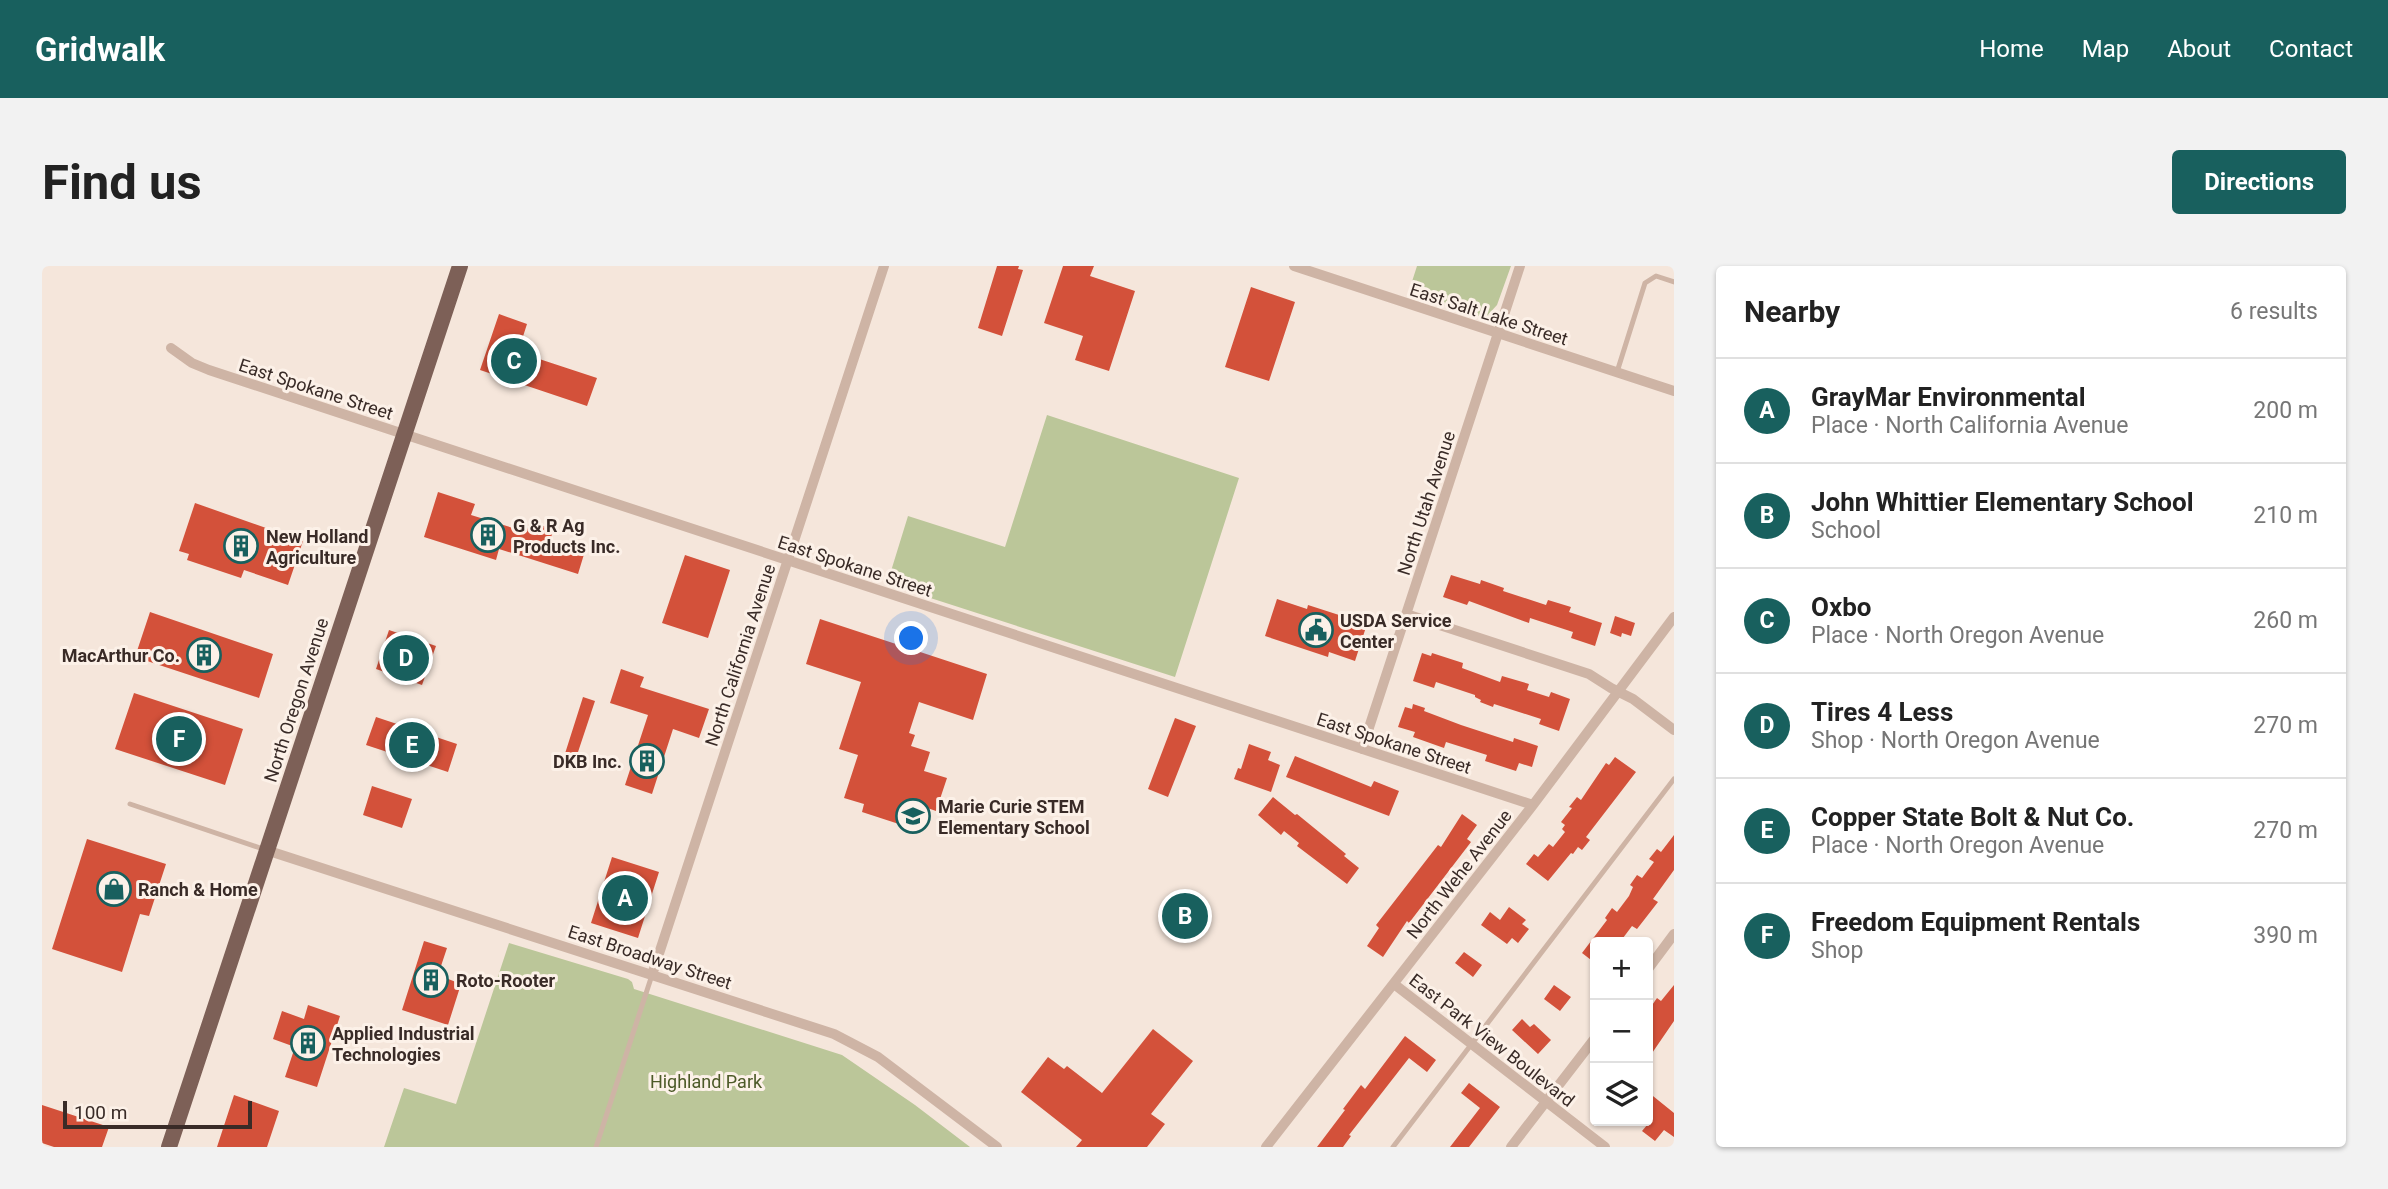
<!DOCTYPE html>
<meta charset="utf-8">
<style>
:root{--surface:#fff;--page:#f2f2f2;--text:#222;--muted:#767676;--line:#e0e0e0;--accent:#18605e}
body{margin:0;font-family:Roboto,sans-serif;background:var(--page);color:var(--text)}
.controls{position:absolute;right:21px;bottom:21px;display:grid;overflow:hidden;border-radius:7px;box-shadow:0 2px 5px #0004}
.controls button{width:63px;height:63px;display:grid;place-items:center;padding:0;border:0;border-bottom:2px solid var(--line);background:var(--surface);color:var(--text);font:35px sans-serif}
.scale{position:absolute;left:21px;bottom:18px;width:189px;box-sizing:border-box;padding-left:7px;border:4px solid #392b27;border-top:0;font-size:19px;line-height:24px;white-space:nowrap;color:#392b27;-webkit-text-stroke:5px #fcf1e8;paint-order:stroke}
.you{position:absolute;left:870px;top:373px;width:24px;height:24px;margin:-18px;border:5px solid #fff;border-radius:50%;background:#1a73e8;box-shadow:0 0 0 10px #1a73e833}
.badge{display:grid;place-items:center;width:46px;height:46px;border-radius:50%;background:var(--accent);color:#fff;font-size:23px;font-weight:700}
.pin{position:absolute;translate:-50% -50%;border:4px solid #fff;box-shadow:0 2px 7px #0006}
.list{margin:0;padding:0;list-style:none}
h2{display:flex;justify-content:space-between;align-items:center;height:91px;margin:0;padding:0 28px;font-size:30px}
h2 small{font-size:23px;font-weight:400;color:var(--muted)}
.list li{display:grid;grid-template-columns:46px 1fr auto;gap:21px;align-items:center;box-sizing:border-box;height:105px;padding:0 28px;border-top:2px solid var(--line)}
.list b{display:block;font-size:26px;white-space:nowrap}
.list p{margin:0;font-size:23px;white-space:nowrap;color:var(--muted)}
.list em{font-size:23px;font-style:normal;color:var(--muted)}
.icon{flex:none;width:38px;height:38px;fill:none;stroke:currentColor;stroke-width:2;stroke-linecap:round;stroke-linejoin:round}
.map{position:relative;flex:none;width:1632px;height:881px;overflow:hidden;border-radius:7px}
header{display:flex;align-items:center;gap:42px;box-sizing:border-box;height:98px;padding:0 35px;background:var(--accent);color:#fff}
header strong{font-size:33px}
nav{display:flex;gap:38px;margin-inline-start:auto;font-size:24px}
.intro{display:flex;align-items:center;justify-content:space-between;box-sizing:border-box;height:168px;padding:0 42px}
h1{margin:0;font-size:49px}
.button{padding:18px 32px;border-radius:7px;background:var(--accent);color:#fff;font-size:24px;font-weight:700}
main{display:flex;gap:42px;padding:0 42px}
aside{flex:1;background:var(--surface);border-radius:7px;box-shadow:0 2px 5px #0004}
.map>svg:first-child{display:block}
.green{fill:#bbc699}
.building{fill:#d3513a}
.lines{fill:none;stroke-linecap:round;stroke-linejoin:round}
.lane{stroke:#ceb4a5;stroke-width:5}
.street{stroke:#ceb4a5;stroke-width:10}
.primary{stroke:#7d6057;stroke-width:16}
.labels{text-anchor:middle;dominant-baseline:central;stroke-width:6;stroke-linejoin:round;paint-order:stroke}
.street-label{font-size:18px;fill:#392b27;stroke:#fcf1e8}
.poi-label{font-size:18px;font-weight:bold;fill:#392b27;stroke:#fcf1e8;text-anchor:start}
.park-label{font-size:18px;fill:#4d5a28;stroke:#fcf1e8}
</style>
<header>
<strong>Gridwalk</strong>
<nav><a>Home</a><a>Map</a><a>About</a><a>Contact</a></nav>
</header>
<div class="intro"><h1>Find us</h1><a class="button">Directions</a></div>
<main>
<div class="map">
<svg width="1632" height="881" viewBox="0 0 1632 881">
<rect width="100%" height="100%" fill="#f5e6db"/>
<path class="green" d="M1375 0H1469L1455 39 1443 52 1366 28Z
M1005 149 1197 212 1133 411 845 318 866 250 963 281Z
M467 677 586 713 590 716 592 723 800 789 873 839 928 881H342L362 822 414 838Z"/>
<path class="building" d="M955 0H977L976 3 981 4 960 70 936 62Z
M1021 0H1052L1048 10 1093 25 1067 105 1033 94 1041 70 1002 57Z
M1209 21 1253 36 1227 115 1183 101Z
M457 48 485 58 476 86 555 112 545 140 438 104Z
M396 226 433 238 429 249 484 266 488 256 512 263 508 274 543 285 536 308 457 283 454 294 382 271Z
M153 237 261 275 246 319 202 304 199 312 145 294 147 288 137 285Z
M643 289 688 304 666 372 620 357Z
M1409 309 1438 318 1439 314 1462 322 1461 325 1504 339 1506 334 1529 341 1527 346 1560 357 1553 380 1529 372 1531 366 1488 352 1487 357 1427 335 1425 339 1401 331Z
M1235 333 1265 343 1266 339 1325 358 1313 395 1287 386 1286 391 1223 370Z
M108 346 231 388 217 432 93 391Z
M1573 350 1593 357 1589 370 1580 367 1579 371 1568 367Z
M778 353 945 408 931 454 877 436 867 467 873 469 869 480 888 486 882 505 905 512 894 545 871 537 863 560 820 546 822 538 802 532 816 489 797 483 819 416 764 398Z
M347 364 394 380 380 419 334 403Z
M1380 387 1389 390 1390 387 1421 397 1420 402 1458 416 1460 410 1487 418 1485 424 1507 431 1509 426 1528 433 1517 465 1497 458 1499 453 1452 438 1451 441 1438 436 1439 434 1433 431V429L1394 416 1392 422 1371 415Z
M579 403 602 411 598 421 667 443 657 472 631 463 610 528 583 519 606 449 568 437Z
M92 427 201 463 183 519 73 483Z
M541 431 553 435 531 501 520 497Z
M1371 438 1383 442 1382 445 1419 459 1471 476 1472 472 1496 480 1490 501 1477 497 1474 505 1443 495 1445 489 1404 476 1402 482 1371 471 1373 466 1356 461 1363 441 1370 443Z
M334 451 415 478 406 506 324 479Z
M1133 452 1154 460 1126 531 1106 523Z
M1207 478 1229 486 1226 494 1238 499 1229 526 1192 513 1196 502 1199 503Z
M1253 490 1329 521 1332 515 1357 525 1347 550 1244 511Z
M1573 491 1594 506 1544 571 1548 574 1540 584 1536 581 1531 588 1529 587 1506 615 1484 598 1492 588 1496 591 1507 578 1511 581 1523 566 1520 563 1523 559 1519 556 1530 542 1527 541 1535 531 1539 534 1564 497 1567 499Z
M330 520 370 533 360 562 321 549Z
M1231 531 1253 549 1255 548 1304 588 1302 590 1317 602 1305 618 1255 580 1257 577 1242 565 1239 569 1216 549Z
M1420 548 1435 559 1425 573 1429 576 1367 657 1365 655 1341 691 1325 680 1337 662 1334 659 1396 579 1399 581Z
M1632 569V604L1611 633 1616 636 1595 663 1590 660 1578 676H1553V697L1540 687 1565 654 1563 652 1570 642 1575 646 1587 630 1591 621 1588 619 1595 609 1600 612 1612 596 1607 593 1615 583 1619 586Z
M45 573 124 598 107 650 98 648 80 706 10 683Z
M570 591 617 606 596 672 549 657Z
M1467 641 1484 654 1480 658 1487 663 1476 677 1470 672 1465 678 1439 659 1448 646 1458 654Z
M382 675 405 682 396 709 419 718 406 759 360 744Z
M1422 686 1440 699 1431 711 1413 697Z
M1512 719 1529 731 1518 745 1502 733Z
M1632 719V755L1606 793V745L1615 732 1619 735Z
M266 739 298 750 275 821 243 811 253 781 231 773 240 745 262 753Z
M1480 753 1488 761 1492 758 1509 774 1496 788 1470 764Z
M1111 763 1151 795 1109 848 1123 858 1105 881H1034L1040 874 979 826 1006 791 1022 803 1025 800 1060 827Z
M1363 770 1394 794 1385 806 1367 792 1307 869 1309 870 1301 881H1275L1303 844 1301 843 1319 819 1323 823Z
M1427 817 1458 841 1427 881H1408L1438 842 1419 827Z
M1606 826 1632 847V871L1622 864 1613 875 1600 865 1606 858Z
M192 829 237 845 225 881H175Z
M0 839 67 861 60 881H12L0 877Z"/>
<g class="lines">
<path class="lane" d="M1575 106 1603 17 1614 10 1632 16
M88 538 224 584
M554 881 610 709
M1351 881 1632 513"/>
<path class="street" d="M1252 0 1632 125
M129 82 150 97 167 104 1491 539
M1364 348 1547 408 1569 422 1591 433 1632 464
M1320 483 1478 0
M224 584 792 768 836 791 955 881
M1606 703 1632 668
M610 709 842 0
M1352 718 1563 881
M1224 881 1491 539 1632 351
M1469 881 1553 772"/>
<path class="primary" d="M127 881 418 0"/>
</g>
<defs>
<g id="building-ring" transform="scale(1.75)"><circle r="9.5" fill="#fcf1e8" stroke="#18605e" stroke-width="1.5"/><path d="M-4-6H4V6H1V3H-1V6H-4ZM-2.5-4.3h1.7v1.8h-1.7ZM.8-4.3h1.7v1.8H.8ZM-2.5-1h1.7V.8h-1.7ZM.8-1h1.7V.8H.8Z" fill="#18605e"/></g>
<g id="civic-ring" transform="scale(1.75)"><circle r="9.5" fill="#fcf1e8" stroke="#18605e" stroke-width="1.5"/><path d="M-.6-6.5H3V-4.5H.6V-3L4-1V1h2V6H-6V1h2V-1L-.6-3ZM-1.2 2.5V6h2.4V2.5Z" fill="#18605e"/></g>
<g id="school-ring" transform="scale(1.75)"><circle r="9.5" fill="#fcf1e8" stroke="#18605e" stroke-width="1.5"/><path d="M0-5L7-2L0 1L-7-2ZM-4 1L0 2.5L4 1V4Q0 6-4 4Z" fill="#18605e"/></g>
<g id="shop-ring" transform="scale(1.75)"><circle r="9.5" fill="#fcf1e8" stroke="#18605e" stroke-width="1.5"/><path d="M-5-2.5h2.3a2.7 3.5 0 0 1 5.4 0H5L5.5 6h-11ZM-1.5-2.5h3a1.5 2.3 0 0 0-3 0Z" fill="#18605e"/></g>
</defs>
<g fill-rule="evenodd">
<use href="#building-ring" x="446" y="269"/>
<use href="#building-ring" x="199" y="280"/>
<use href="#civic-ring" x="1274" y="364"/>
<use href="#building-ring" x="162" y="389"/>
<use href="#building-ring" x="605" y="495"/>
<use href="#school-ring" x="871" y="550"/>
<use href="#shop-ring" x="72" y="623"/>
<use href="#building-ring" x="389" y="714"/>
<use href="#building-ring" x="266" y="777"/>
</g>
<g class="labels">
<g class="street-label">
<text transform="translate(1447 48) rotate(18)">East Salt Lake Street</text>
<text transform="translate(274 123) rotate(18)">East Spokane Street</text>
<text transform="translate(1384 237) rotate(-72)">North Utah Avenue</text>
<text transform="translate(813 300) rotate(18)">East Spokane Street</text>
<text transform="translate(698 389) rotate(-72)">North California Avenue</text>
<text transform="translate(254 434) rotate(-72)">North Oregon Avenue</text>
<text transform="translate(1352 477) rotate(18)">East Spokane Street</text>
<text transform="translate(1417 608) rotate(-52)">North Wehe Avenue</text>
<text transform="translate(608 691) rotate(18)">East Broadway Street</text>
<text transform="translate(1450 774) rotate(38)">East Park View Boulevard</text>
</g>
<g class="poi-label">
<text x="471" y="259">G &amp; R Ag<tspan x="471" dy="21">Products Inc.</tspan></text>
<text x="224" y="270">New Holland<tspan x="224" dy="21">Agriculture</tspan></text>
<text x="1298" y="354">USDA Service<tspan x="1298" dy="21">Center</tspan></text>
<text x="138" y="389" text-anchor="end">MacArthur Co.</text>
<text x="580" y="495" text-anchor="end">DKB Inc.</text>
<text x="896" y="540">Marie Curie STEM<tspan x="896" dy="21">Elementary School</tspan></text>
<text x="96" y="623">Ranch &amp; Home</text>
<text x="414" y="714">Roto-Rooter</text>
<text x="290" y="767">Applied Industrial<tspan x="290" dy="21">Technologies</tspan></text>
</g>
<g class="park-label">
<text x="664" y="815">Highland Park</text>
</g>
</g>
</svg>
<div class="controls">
<button>+</button>
<button>−</button>
<button><svg class="icon" aria-label="layers" viewBox="0 0 24 24"><path d="M12 4l9 5-9 5-9-5zM3 14l9 5 9-5"/></svg></button>
</div>
<div class="scale">100 m</div>
<div class="you"></div>
<div class="pin badge" style="left:583px;top:632px">A</div>
<div class="pin badge" style="left:1143px;top:650px">B</div>
<div class="pin badge" style="left:472px;top:95px">C</div>
<div class="pin badge" style="left:364px;top:392px">D</div>
<div class="pin badge" style="left:370px;top:479px">E</div>
<div class="pin badge" style="left:137px;top:473px">F</div>
</div>
<aside>
<h2>Nearby<small>6 results</small></h2>
<ul class="list">
<li><span class="badge">A</span><div><b>GrayMar Environmental</b><p>Place · North California Avenue</p></div><em>200 m</em></li>
<li><span class="badge">B</span><div><b>John Whittier Elementary School</b><p>School</p></div><em>210 m</em></li>
<li><span class="badge">C</span><div><b>Oxbo</b><p>Place · North Oregon Avenue</p></div><em>260 m</em></li>
<li><span class="badge">D</span><div><b>Tires 4 Less</b><p>Shop · North Oregon Avenue</p></div><em>270 m</em></li>
<li><span class="badge">E</span><div><b>Copper State Bolt &amp; Nut Co.</b><p>Place · North Oregon Avenue</p></div><em>270 m</em></li>
<li><span class="badge">F</span><div><b>Freedom Equipment Rentals</b><p>Shop</p></div><em>390 m</em></li>
</ul>
</aside>
</main>
